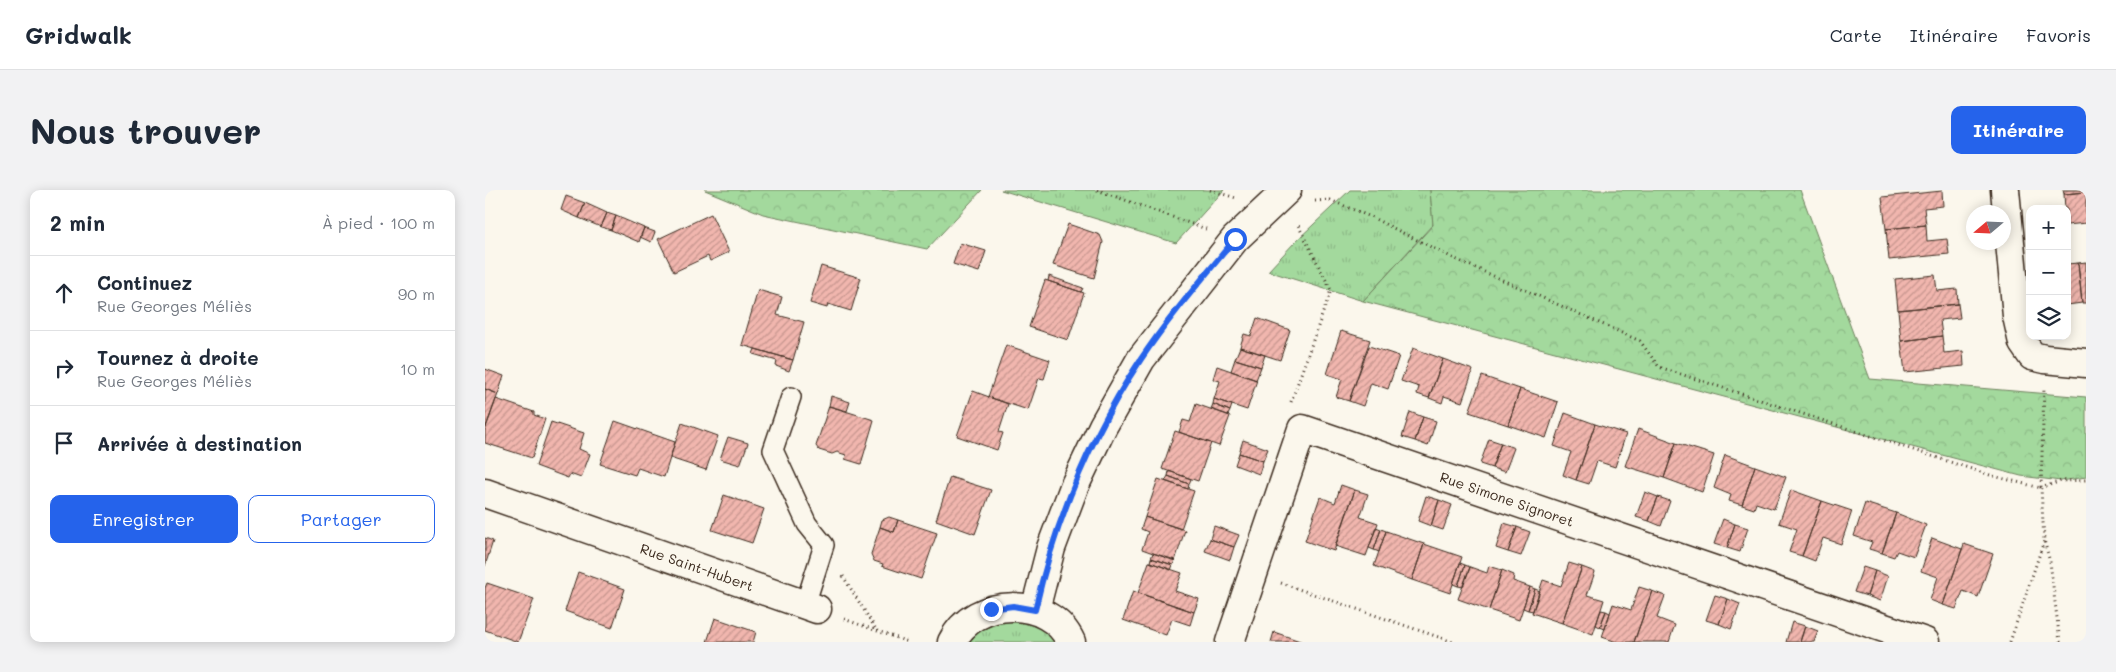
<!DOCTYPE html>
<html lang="fr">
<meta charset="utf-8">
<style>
:root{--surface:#fff;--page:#f2f2f3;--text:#1f2937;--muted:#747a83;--line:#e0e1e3;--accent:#2563eb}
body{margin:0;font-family:Mali,sans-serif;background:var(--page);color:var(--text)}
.controls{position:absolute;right:15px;top:15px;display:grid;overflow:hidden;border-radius:10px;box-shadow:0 2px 12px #0003}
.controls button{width:45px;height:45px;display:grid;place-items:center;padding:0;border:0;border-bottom:1px solid var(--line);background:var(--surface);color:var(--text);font:25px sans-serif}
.compass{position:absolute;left:1481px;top:15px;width:45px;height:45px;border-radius:50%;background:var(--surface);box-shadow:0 2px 12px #0003;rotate:251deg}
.stop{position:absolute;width:15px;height:15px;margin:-11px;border:4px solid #2563eb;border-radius:50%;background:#fff}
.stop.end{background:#2563eb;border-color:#fff;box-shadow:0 1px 5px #0008}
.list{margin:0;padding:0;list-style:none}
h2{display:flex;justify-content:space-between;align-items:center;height:65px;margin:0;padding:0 20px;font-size:21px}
h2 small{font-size:16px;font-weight:400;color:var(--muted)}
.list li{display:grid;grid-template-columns:32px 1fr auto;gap:15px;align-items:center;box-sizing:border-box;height:75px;padding:0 20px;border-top:1px solid var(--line)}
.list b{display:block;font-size:19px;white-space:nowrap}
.list p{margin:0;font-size:16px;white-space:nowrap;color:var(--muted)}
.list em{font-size:16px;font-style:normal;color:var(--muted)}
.actions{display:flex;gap:10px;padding:15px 20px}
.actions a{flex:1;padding:11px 0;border:1px solid var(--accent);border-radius:10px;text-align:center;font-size:18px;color:var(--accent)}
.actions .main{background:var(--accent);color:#fff}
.icon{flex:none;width:28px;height:28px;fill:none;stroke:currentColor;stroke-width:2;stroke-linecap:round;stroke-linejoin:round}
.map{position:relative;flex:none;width:1601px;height:452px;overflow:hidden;border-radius:10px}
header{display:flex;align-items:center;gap:30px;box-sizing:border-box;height:70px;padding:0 25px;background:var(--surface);border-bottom:1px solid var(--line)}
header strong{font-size:24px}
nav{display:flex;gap:28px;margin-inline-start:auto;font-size:18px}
.intro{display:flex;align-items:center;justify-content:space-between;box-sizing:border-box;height:120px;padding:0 30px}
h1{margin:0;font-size:35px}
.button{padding:12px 22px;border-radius:10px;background:var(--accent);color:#fff;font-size:18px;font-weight:700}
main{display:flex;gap:30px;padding:0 30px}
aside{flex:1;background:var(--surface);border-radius:10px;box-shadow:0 2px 12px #0003}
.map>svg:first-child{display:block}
.grass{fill:url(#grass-tufts);stroke:#6f825e}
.forest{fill:url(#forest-crowns);stroke:#6f825e}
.building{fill:url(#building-hatch);stroke:#3b2a1e}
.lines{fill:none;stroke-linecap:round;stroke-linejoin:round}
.service-casing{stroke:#3b2a1e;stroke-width:22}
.minor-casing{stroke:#3b2a1e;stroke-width:31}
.path{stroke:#3b2a1e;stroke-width:3;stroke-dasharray:1 4;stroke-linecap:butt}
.service{stroke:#fbf7ec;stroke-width:19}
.minor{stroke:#fbf7ec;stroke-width:28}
.route{stroke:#2563eb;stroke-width:6}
.labels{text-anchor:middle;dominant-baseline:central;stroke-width:5;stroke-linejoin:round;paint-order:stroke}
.street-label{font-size:14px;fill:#3b2a1e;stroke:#fbf7ec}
</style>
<header>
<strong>Gridwalk</strong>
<nav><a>Carte</a><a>Itinéraire</a><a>Favoris</a></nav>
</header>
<div class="intro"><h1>Nous trouver</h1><a class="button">Itinéraire</a></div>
<main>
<aside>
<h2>2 min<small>À pied · 100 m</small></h2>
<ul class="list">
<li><svg class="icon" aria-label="ahead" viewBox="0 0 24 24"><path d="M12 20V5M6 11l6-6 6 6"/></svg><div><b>Continuez</b><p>Rue Georges Méliès</p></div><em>90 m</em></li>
<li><svg class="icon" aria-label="right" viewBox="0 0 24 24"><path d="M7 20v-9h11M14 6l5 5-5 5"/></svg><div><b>Tournez à droite</b><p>Rue Georges Méliès</p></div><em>10 m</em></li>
<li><svg class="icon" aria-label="arrive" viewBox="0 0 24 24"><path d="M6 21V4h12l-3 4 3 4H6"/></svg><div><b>Arrivée à destination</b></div></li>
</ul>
<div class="actions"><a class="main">Enregistrer</a><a>Partager</a></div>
</aside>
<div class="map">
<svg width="1601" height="452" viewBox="0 0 1601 452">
<defs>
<pattern id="grass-tufts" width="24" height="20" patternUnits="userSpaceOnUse" patternTransform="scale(1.25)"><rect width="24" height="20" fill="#a3d99d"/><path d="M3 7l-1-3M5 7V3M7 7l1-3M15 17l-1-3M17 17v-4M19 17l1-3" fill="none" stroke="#8dba87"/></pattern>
<pattern id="forest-crowns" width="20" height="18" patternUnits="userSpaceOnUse" patternTransform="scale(1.25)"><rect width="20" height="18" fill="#a3d99d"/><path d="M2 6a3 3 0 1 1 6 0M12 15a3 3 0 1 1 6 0" fill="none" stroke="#8dba87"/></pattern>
<pattern id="building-hatch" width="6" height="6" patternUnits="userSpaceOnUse" patternTransform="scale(1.25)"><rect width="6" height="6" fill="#f1b6ae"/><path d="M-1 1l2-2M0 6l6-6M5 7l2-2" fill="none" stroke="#c4948d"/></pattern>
</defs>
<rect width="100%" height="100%" fill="#fbf7ec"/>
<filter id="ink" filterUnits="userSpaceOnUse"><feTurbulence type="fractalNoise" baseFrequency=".02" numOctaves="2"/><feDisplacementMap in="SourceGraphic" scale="10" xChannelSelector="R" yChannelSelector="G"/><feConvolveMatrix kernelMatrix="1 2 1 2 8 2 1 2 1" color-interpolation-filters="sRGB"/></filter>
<g filter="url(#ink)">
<path class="grass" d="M516 0H739L691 53Z
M865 0H945L948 34 878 111 783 81 810 52Z
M520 430C540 431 558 435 569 452H484C494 439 505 434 520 430Z"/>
<path class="forest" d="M220 0H497L442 59 278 24Z
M945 0H1315L1385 189 1601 207V287L1576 291 1536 286 878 111 948 35Z"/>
<path class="building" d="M1578 0H1601V2L1579 4Z
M1457 1 1458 16 1439 18 1441 35 1401 39 1397 7Z
M1601 2V33L1582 35V19H1580L1579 4Z
M81 6 100 13 94 28 76 20Z
M100 13 122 23 116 37 94 28Z
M122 23 131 26 126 40 116 37Z
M226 24 244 62 225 71 223 66 189 82 173 49Z
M131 26 159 38 154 52 126 40Z
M583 34 615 45 618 52 609 88 568 75Z
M1441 35 1442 51 1462 49 1464 64 1404 70 1401 39Z
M159 38 170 42 166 52 155 47Z
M475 53 501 61 494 82 468 74Z
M1601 72V113H1597L1593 73Z
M1593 73 1597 113 1582 115V74Z
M336 76 376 88 366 121 343 114 342 118 325 113Z
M1450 85 1452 101 1472 99 1473 114 1413 120 1410 89Z
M564 86 598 98 596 102 563 91Z
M560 90 599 103 583 150 544 137Z
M273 100 297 107 292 125 319 132 308 170 257 155Z
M1473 114 1475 128 1455 130 1457 146 1416 151 1413 120Z
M772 128 805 140 795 170 755 157 759 144 766 146Z
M856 141 885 150 864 211 851 207 857 189 842 184Z
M1457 146 1459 163 1478 161 1479 176 1420 182 1416 151Z
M521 155 565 170 559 189 554 188 543 220 503 207Z
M884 156 914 166 903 199 886 193 878 216 864 211Z
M755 157 780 165 776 177 750 169Z
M928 158 958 169 944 208 932 204 934 197 916 191Z
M270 159 308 170 304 181 291 176 292 171 268 164Z
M750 169 776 177 771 190 746 181Z
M958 169 988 180 977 212 959 206 957 213 944 208Z
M732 176 772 190 762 220 729 209 735 191 728 189Z
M0 179 19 186 13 204 0 199Z
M997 186 1035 199 1023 235 984 222Z
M0 199 13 204 0 240Z
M1035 199 1073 212 1061 248 1023 235Z
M488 201 523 214 514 242 518 243 512 260 472 246Z
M346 206 365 212 362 221 344 216Z
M11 209 49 222V225L60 229 47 268 0 253V240Z
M729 209 747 215 745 221 728 214Z
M711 214 745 226 734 256 694 242 698 230 705 232Z
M728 214 745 221 743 225 726 219Z
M344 216 389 230 376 274 360 269 361 265 352 262 347 264 334 260 331 256Z
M925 222 938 227 930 251 917 247Z
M1080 223 1110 234 1091 290 1078 285 1086 262 1069 256Z
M938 227 951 231 943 256 930 251Z
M130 231 190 252 179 287 153 278 150 285 115 274Z
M66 232 99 243 94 259 105 264 96 288 85 284 83 288 51 276Z
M197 233 233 246 221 280 185 268Z
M1110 234 1141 244 1130 277 1112 271 1104 294 1091 290Z
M1153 239 1191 253 1179 288 1140 276Z
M690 241 726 253 713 291 677 279Z
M243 247 263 253 255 275 235 269Z
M1004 249 1016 253 1007 278 995 274Z
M758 250 783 259 778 271 754 263Z
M1016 253 1029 258 1020 282 1007 278Z
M1191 253 1229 265 1217 302 1179 288Z
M754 263 778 271 774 284 750 275Z
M1240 265 1270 276 1257 315 1244 311 1246 305 1229 298Z
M1270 276 1301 287 1289 319 1271 313 1269 319 1257 315Z
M684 281 706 289 704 294 683 286Z
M683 286 704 294 703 299 680 291Z
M465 287 506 300 490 344 451 330Z
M673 289 709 301 696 339 660 327Z
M856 295 870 300 849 361 820 351 835 307 850 313Z
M870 300 883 304 875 327 893 333 881 366 850 356Z
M1306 300 1337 311 1317 366 1304 362 1312 339 1294 333Z
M1160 302 1173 307 1164 331 1151 327Z
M239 305 279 319 267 353 227 340Z
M941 306 954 310 946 336 933 331Z
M1173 307 1185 311 1176 336 1164 331Z
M954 310 967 315 958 340 946 336Z
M1337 311 1367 321 1356 354 1338 348 1330 371 1317 366Z
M1380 313 1411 323 1397 363 1384 359 1387 352 1369 346Z
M1411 323 1441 335 1429 367 1412 361 1409 367 1397 363Z
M404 327 413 330 409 342 395 337 397 330Z
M660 327 700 340 690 371 657 359 663 342 656 339Z
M1238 329 1250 334 1242 358 1229 354Z
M413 330 452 343 436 389 397 376 398 374 389 371 386 364 395 337 409 342Z
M1019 333 1032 337 1023 362 1011 358Z
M1250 334 1263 338 1255 362 1242 358Z
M729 336 754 345 749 357 725 349Z
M891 337 896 339 889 360 884 358Z
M1032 337 1045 342 1036 366 1023 362Z
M896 339 901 341 894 362 889 360Z
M901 341 939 354 927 390 889 376Z
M0 348 8 351 0 376Z
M1447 348 1477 359 1458 415 1445 410 1453 387 1436 381Z
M725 349 749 357 745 370 720 361Z
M939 354 977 367 965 403 927 390Z
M1479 354 1508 364 1493 407 1478 401 1471 419 1458 415Z
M668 363 690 370 688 375 666 368Z
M666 368 688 375 686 380 665 372Z
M664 372 697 383 690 401 714 409 709 422 653 403Z
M975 373 980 375 973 396 968 394Z
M1084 373 1097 377 1077 433 1047 423 1058 390 1076 396Z
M980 375 985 377 978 397 973 396Z
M1004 376 1017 380 1004 420 973 409 985 377 1002 383Z
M1097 377 1110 382 1102 405 1119 410 1108 444 1077 433Z
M1378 377 1390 381 1382 406 1369 402Z
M1017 380 1029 385 1028 391 1045 397 1034 430 1004 420Z
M1390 381 1403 386 1395 411 1382 406Z
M93 382 140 399 127 438 80 421Z
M2 393 49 409 33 452 0 440V398Z
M1045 397 1050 399 1043 420 1038 418Z
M1154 397 1167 401 1149 452H1132L1117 447 1128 414 1146 420Z
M1050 399 1055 401 1048 421 1043 420Z
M648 401 709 422 705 435 687 429 681 445 638 430Z
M1167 401 1180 406 1172 428 1190 435 1188 440 1184 452H1149Z
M1230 405 1243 409 1234 434 1221 430Z
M1243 409 1255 414 1246 439 1234 434Z
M1116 420 1121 421 1115 437 1111 435Z
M1121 421 1125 423 1120 439 1115 437Z
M230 428 271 442 268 452H222Z
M1307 432 1320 436 1315 452H1301Z
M1320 436 1333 441 1329 452H1315Z
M789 442 818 452H786Z"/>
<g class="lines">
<g class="service-casing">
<path id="service" d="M306 207 288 260 322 334 339 355 320 415"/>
</g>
<g class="minor-casing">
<path id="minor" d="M1520 0 1532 126 1538 153 1547 166 1560 169 1601 173
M0 303 332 419
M550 420 566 358 589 297 618 236 656 169 750 49 802 0
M467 452C489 406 565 405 586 452
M745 452 817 239 1440 452"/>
</g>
<path class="path" d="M612 0 721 39
M725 0 751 8
M830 11 845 10 886 27 968 68 1155 151 1174 177 1508 286 1556 298 1559 198
M806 212 846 100 812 33
M358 386 392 441
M796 393 968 452
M359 429 423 452
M1525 452 1559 351
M1575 452 1565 372 1559 350 1556 298 1576 291 1601 290"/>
<use href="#service" class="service"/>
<use href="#minor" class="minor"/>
</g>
</g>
<g class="lines" filter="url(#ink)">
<path class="route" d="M506 419 528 416 550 420C570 332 606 245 656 169 684 127 718 88 750 49"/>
</g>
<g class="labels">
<g class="street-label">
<text transform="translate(1022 309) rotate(19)">Rue Simone Signoret</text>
<text transform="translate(212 377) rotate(19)">Rue Saint-Hubert</text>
</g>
</g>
</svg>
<div class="controls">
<button>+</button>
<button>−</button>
<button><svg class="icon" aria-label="layers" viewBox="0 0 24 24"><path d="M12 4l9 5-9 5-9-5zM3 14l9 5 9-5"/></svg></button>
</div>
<svg class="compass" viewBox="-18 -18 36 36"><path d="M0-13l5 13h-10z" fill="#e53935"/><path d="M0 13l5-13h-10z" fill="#747a83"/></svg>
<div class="stop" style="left:750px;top:49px"></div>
<div class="stop end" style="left:506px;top:419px"></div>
</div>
</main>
